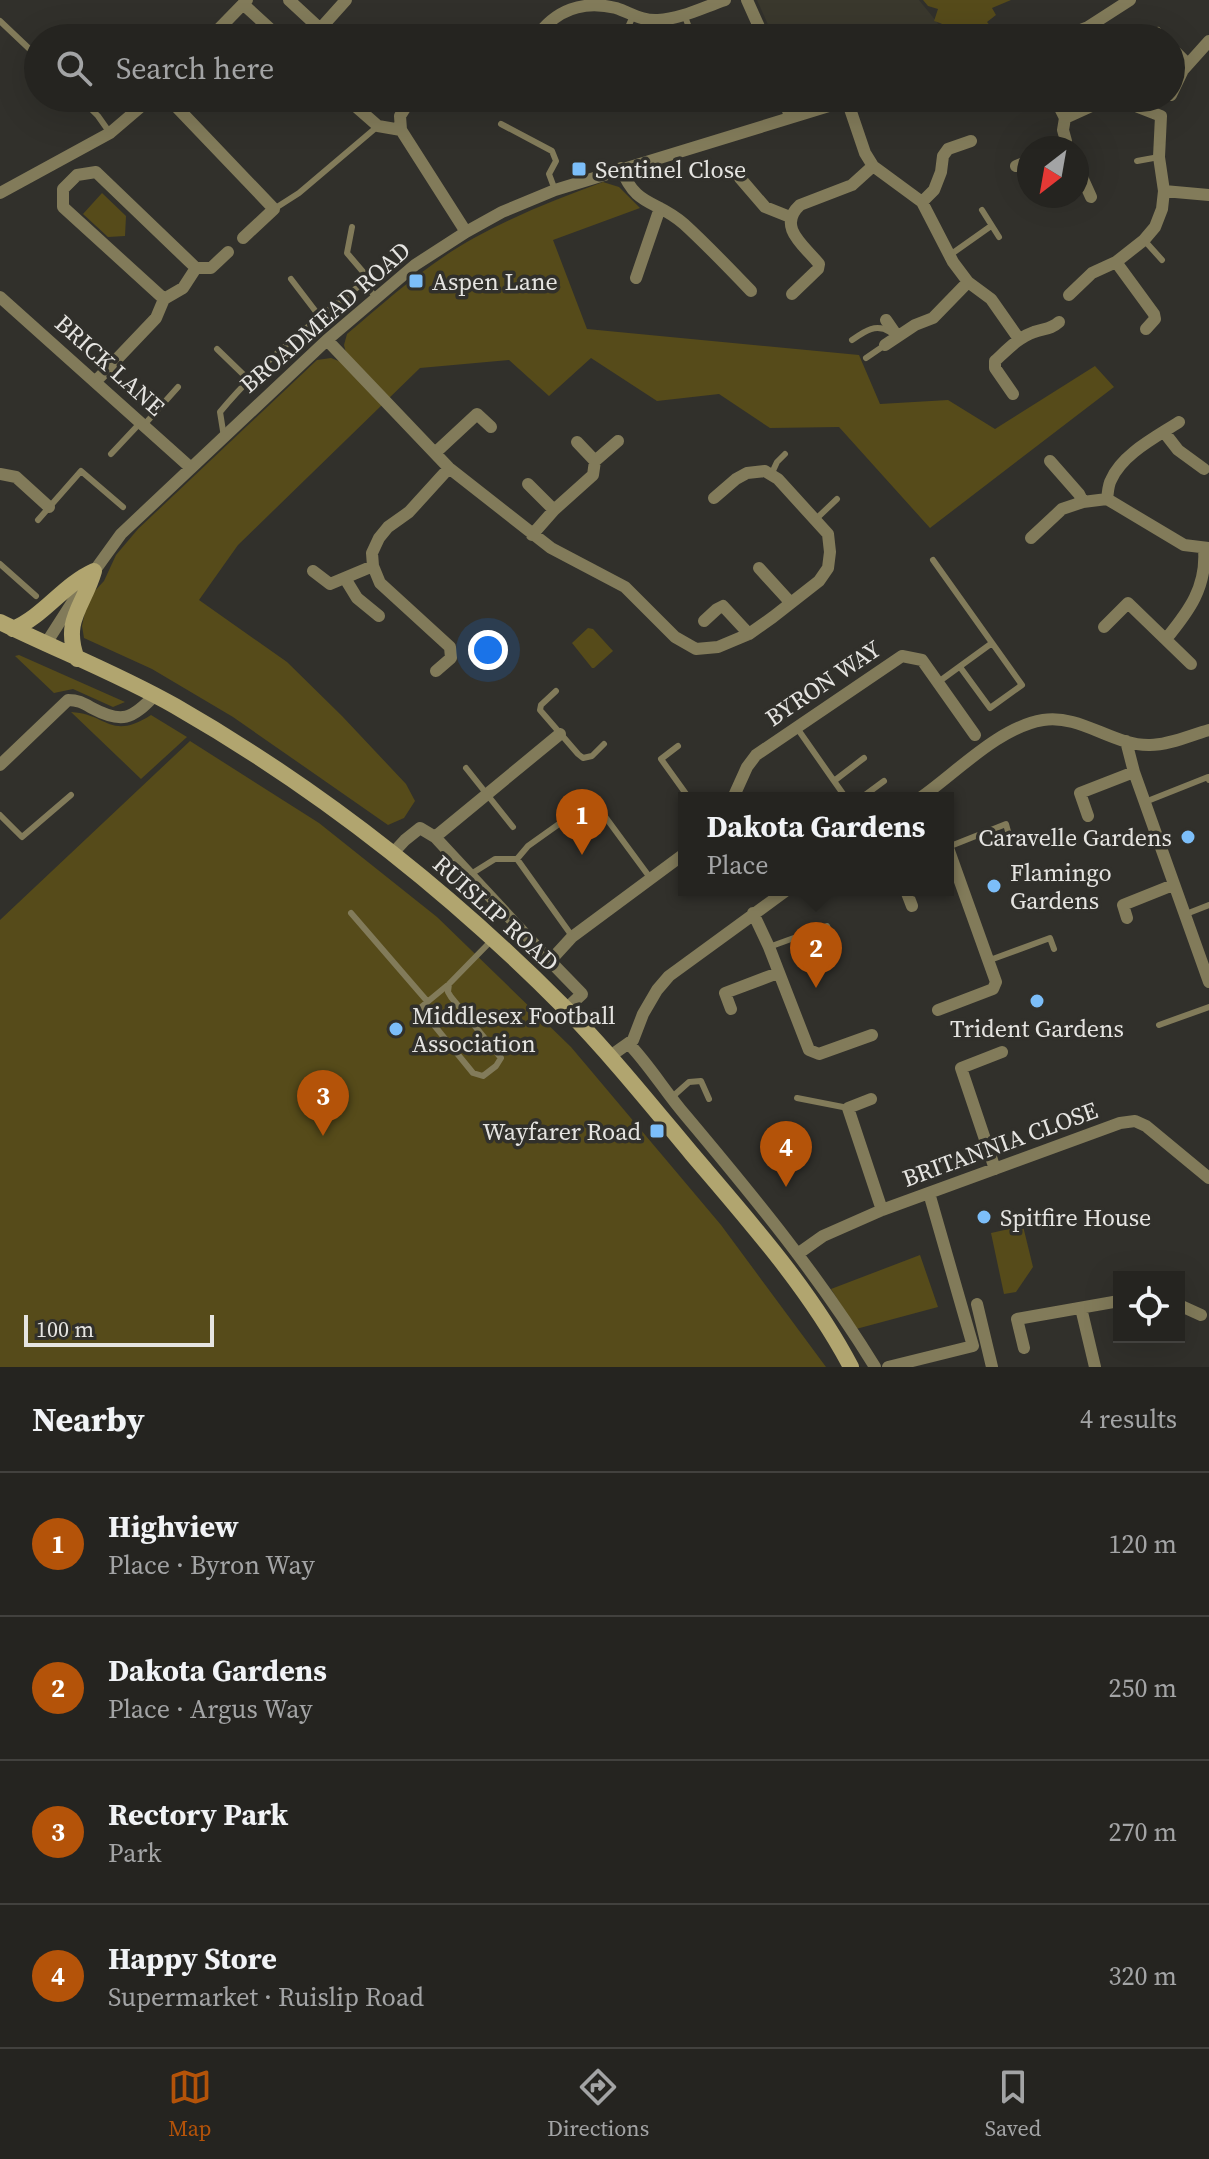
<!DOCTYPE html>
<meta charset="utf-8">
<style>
:root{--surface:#252420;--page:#31302d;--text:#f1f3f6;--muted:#a3a4a5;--line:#42413e;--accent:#b45309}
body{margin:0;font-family:"Source Serif 4",serif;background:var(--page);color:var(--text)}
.controls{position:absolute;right:24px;bottom:24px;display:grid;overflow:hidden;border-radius:0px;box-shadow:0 8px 32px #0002}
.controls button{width:72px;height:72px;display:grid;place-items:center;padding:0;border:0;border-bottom:2px solid var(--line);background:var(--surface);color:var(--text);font:40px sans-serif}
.compass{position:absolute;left:1017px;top:136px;width:72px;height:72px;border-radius:50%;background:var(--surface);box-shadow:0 8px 32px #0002;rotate:211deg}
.scale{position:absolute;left:24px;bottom:20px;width:190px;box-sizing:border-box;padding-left:8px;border:4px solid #e5e4e1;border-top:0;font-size:22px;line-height:28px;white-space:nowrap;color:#e5e4e1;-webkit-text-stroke:6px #31302b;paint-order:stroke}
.you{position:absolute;left:488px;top:650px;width:28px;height:28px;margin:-20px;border:6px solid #fff;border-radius:50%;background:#1a73e8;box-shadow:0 0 0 12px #1a73e833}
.badge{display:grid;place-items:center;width:52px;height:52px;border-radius:50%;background:var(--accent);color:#fff;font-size:26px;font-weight:700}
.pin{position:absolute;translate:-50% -66px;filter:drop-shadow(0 2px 4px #0008)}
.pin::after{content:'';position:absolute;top:42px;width:28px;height:24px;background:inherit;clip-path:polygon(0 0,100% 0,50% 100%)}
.popup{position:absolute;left:678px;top:792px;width:276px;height:104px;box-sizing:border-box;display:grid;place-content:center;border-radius:0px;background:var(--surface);filter:drop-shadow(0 2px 6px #0005);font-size:26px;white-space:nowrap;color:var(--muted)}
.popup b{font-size:30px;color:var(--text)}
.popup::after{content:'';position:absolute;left:50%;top:100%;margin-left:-16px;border:16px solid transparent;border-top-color:var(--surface)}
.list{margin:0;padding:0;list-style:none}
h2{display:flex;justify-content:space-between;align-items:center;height:104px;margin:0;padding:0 32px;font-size:34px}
h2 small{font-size:26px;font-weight:400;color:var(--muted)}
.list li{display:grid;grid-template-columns:52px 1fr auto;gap:24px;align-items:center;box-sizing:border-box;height:144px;padding:0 32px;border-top:2px solid var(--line)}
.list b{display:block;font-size:30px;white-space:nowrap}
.list p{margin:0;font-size:26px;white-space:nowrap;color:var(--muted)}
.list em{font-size:26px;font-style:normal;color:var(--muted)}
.icon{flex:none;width:44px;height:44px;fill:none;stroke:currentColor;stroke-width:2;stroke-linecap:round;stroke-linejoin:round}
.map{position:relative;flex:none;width:1209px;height:1367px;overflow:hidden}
.search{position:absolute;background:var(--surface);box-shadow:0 8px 32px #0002;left:24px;right:24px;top:24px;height:88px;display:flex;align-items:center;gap:20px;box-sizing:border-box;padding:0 28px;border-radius:44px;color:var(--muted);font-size:30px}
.sheet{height:680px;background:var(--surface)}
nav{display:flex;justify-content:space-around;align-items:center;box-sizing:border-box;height:112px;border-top:2px solid var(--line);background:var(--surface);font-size:22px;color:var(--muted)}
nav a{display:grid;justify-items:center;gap:4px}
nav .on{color:var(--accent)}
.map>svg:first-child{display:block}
.built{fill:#3a382d}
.green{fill:#564b1a}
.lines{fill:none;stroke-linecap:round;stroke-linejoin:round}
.lane{stroke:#827b5a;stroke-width:6}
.street{stroke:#827b5a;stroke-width:12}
.secondary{stroke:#b1a56f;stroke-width:16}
.poi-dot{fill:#7cbef9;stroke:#31302b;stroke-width:3}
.labels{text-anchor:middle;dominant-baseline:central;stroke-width:7;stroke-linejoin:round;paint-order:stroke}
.poi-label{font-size:24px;fill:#e5e4e1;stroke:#31302b;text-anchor:start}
.street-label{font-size:24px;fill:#e5e4e1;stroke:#31302b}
</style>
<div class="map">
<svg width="1209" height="1367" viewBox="0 0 1209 1367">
<rect width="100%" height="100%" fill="#31302b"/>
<path class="built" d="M757 0H919L950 38H774Z"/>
<path class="green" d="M923 0H1011L992 8 996 15 987 22 993 29C967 48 958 28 934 21L938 9 928 6Z
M603 182 619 187 640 208 553 240 587 329 859 355 880 404 948 400 995 429 1095 366 1114 387 930 528 839 427 770 428 719 394 657 401 591 358 549 396 509 360 420 368 238 545 199 600 287 662 342 716 406 784 415 801 404 818 388 825 233 717 152 669 84 638 82 626 88 598 104 581 116 555 138 529 317 360 331 358 349 365 344 345 347 334C387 300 427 264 474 238 516 215 559 198 603 182Z
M102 193 126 216 125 236 108 237 83 214Z
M588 628 593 629 613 651 594 668H592L572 643Z
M19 655 125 702 113 707 73 689 54 693 15 656Z
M71 712C108 714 110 741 151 715L187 737 141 779Z
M190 741 319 823 437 917 571 1047 721 1225 826 1367H0V920Z
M1023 1226 1033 1267 1016 1292 1004 1294 991 1233Z
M920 1255 938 1307 856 1329 831 1289Z"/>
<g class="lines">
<path class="lane" d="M684 14 693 38
M0 21 38 57
M1158 30 1165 38
M623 38 633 16
M1171 43 1190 62
M80 98 98 116 110 133
M501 124 552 151 556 161 549 174 555 190
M1137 161 1159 157
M274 209 299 193 378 126
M982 210 999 237
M352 227 347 253 364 273 363 283
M1144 240 1162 260
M950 255 991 226
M291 279 320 317
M852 340C865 331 876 323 890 332
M217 349 249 380
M866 358 885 345
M144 425 178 387
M224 437 220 412C260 363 313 322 363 283L376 297
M111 454 141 422
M771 475 777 462 785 454
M816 519 837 499
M38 520 81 471 123 507
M933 560 1022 685 990 708 960 667
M0 564 36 596
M937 683 992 643
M556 691 541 705 540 710 578 754 583 758 592 756 604 744
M797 728 834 781 864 758
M678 746 661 759 689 798
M466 768 513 827
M834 781 846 798
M861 798 884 781
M1145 802 1208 777 1209 780
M0 815 22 837 71 795
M948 847 1006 824 1009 835
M471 874 495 859H517
M351 913 427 1001
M1186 914 1209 905
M572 936 517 859 528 846 587 804 598 807 651 879
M769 947 827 926 831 935
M990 960 1050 938 1054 949
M449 984 448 992 451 997 501 1058 496 1066 483 1076 473 1073 420 1008 449 984 492 940
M1159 1025 1209 1007
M671 1098 689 1082 701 1081 709 1099
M797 1098 848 1108"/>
<path class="street" d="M289 0 330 38
M747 0 764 38
M243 4 280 38
M320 29 346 0
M210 38 247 0
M536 38C555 10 583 0 616 8 631 13 642 21 658 20 681 19 704 7 725 0
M1060 38 1088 27 1130 0
M1171 95 1183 70 1209 41
M168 98 274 209 243 238
M346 98 378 126 401 130
M784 98 790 117
M847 100 865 153 873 166 922 202 953 262 968 282 991 299 1019 339
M405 108 400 116 401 130 466 232
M405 108 421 98
M1065 118 1109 98
M1049 148 1066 141 1063 130 1065 118 1055 98
M1016 166 1029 161
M1077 166 1091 197
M621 168C636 208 656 199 684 224 707 245 729 268 751 291
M740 178 765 207 790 217
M1164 191 1209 195
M0 193 110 133 151 98
M922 202 934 190 941 172 943 156 948 149 971 141
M1116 262 1154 314 1155 319 1146 329
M636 278 660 208
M792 294 818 269 819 264C805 246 776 227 800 205L852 185 873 166
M1069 295 1092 273 1116 262 1144 240 1155 227 1162 209 1164 191 1159 157 1161 116 1138 107 1124 98
M0 297 191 468
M164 299 63 207V189L77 175 96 172 196 268
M886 320 897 336
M327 340 449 468 551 548 625 587 675 637 696 649 718 647 749 634 773 617 819 581 828 568 830 552 828 534 778 479 765 471 747 473 736 479 714 498
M885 345 915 325 933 318 968 282
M96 381 156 318 164 299 183 288 196 268H211L228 252
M1013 394 995 368V361C1007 350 1019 337 1034 332 1045 328 1050 330 1059 322
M1164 432 1178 450 1204 469
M577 442 595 461
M435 453 477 414 491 427
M1050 461 1079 494 1083 502 1107 499 1184 545 1209 548
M0 474 16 477 49 507
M528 484 554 510
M1107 499C1108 493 1108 485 1111 480 1122 454 1156 437 1179 422
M532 535 554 510 593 475 595 461 618 441
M1031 538 1062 509 1083 502
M759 568 790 602
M313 571 330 584 373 566
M90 577 121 534 327 340 415 265 466 232 502 212 555 190 855 98
M346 580 357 598 379 616
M704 621 717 609 723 606 749 634
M1104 627 1128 603 1191 664
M1166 639C1189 611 1207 587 1204 549
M45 645 79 592
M436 671 451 658 450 647 380 583 373 566 372 553 379 538 388 527 409 512 449 468
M1126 741 1134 772 1209 982
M0 765 68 700C78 700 83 703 92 708 122 724 132 719 154 696
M733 798 747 767 756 755 902 656 922 660 975 735
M920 798C956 773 999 727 1043 720 1081 714 1113 746 1150 745 1169 745 1191 735 1209 730
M1088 816 1080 793 1134 772
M435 837 560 734
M393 853 405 840 420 828 435 837 550 961
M912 906 907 893 914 890
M753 913 769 947 809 1050 819 1054 872 1035
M1127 918 1123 905 1173 885
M566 1009 582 994 550 961 572 937 684 854
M731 1009 725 993 778 973
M938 1010 993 989 996 982 948 848
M629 1044C650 1066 666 1093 686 1116 754 1197 820 1277 875 1367
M609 1057 633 1040 643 1014 657 990 669 976 787 890
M871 1099 848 1108 882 1210
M995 1169 961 1068 1002 1052
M799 1253 823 1236 882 1210 1120 1123 1135 1121 1146 1126 1209 1178
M977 1304 992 1367
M1179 1305 1201 1315
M1081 1308 1095 1367
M1024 1348 1017 1319 1119 1301
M888 1367 973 1346 929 1193"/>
<path class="secondary" d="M0 622C57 650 119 674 175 706 318 788 449 891 565 1008 610 1054 651 1105 692 1154 749 1221 810 1289 851 1367
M13 629C44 616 63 585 94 571 84 606 62 620 77 659"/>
</g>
<g class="poi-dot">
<rect x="571" y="161" width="16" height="16" rx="4"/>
<rect x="408" y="273" width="16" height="16" rx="4"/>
<circle cx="1188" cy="837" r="8"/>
<circle cx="994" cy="886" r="8"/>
<circle cx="1037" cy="1001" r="8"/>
<circle cx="396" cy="1029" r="8"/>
<rect x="649" y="1123" width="16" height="16" rx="4"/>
<circle cx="984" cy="1217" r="8"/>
</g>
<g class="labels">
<g class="poi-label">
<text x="595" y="169">Sentinel Close</text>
<text x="432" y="281">Aspen Lane</text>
<text x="1172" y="837" text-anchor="end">Caravelle Gardens</text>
<text x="1010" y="872">Flamingo<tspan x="1010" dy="28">Gardens</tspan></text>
<text x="412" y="1015">Middlesex Football<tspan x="412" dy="28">Association</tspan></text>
<text x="1037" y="1028" text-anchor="middle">Trident Gardens</text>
<text x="641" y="1131" text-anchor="end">Wayfarer Road</text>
<text x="1000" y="1217">Spitfire House</text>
</g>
<g class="street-label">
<text transform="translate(325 317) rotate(-41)">BROADMEAD ROAD</text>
<text transform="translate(110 365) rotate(42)">BRICK LANE</text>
<text transform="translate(823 683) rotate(-34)">BYRON WAY</text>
<text transform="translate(496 913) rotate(42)">RUISLIP ROAD</text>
<text transform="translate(1000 1144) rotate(-20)">BRITANNIA CLOSE</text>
</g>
</g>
</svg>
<div class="controls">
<button><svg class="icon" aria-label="locate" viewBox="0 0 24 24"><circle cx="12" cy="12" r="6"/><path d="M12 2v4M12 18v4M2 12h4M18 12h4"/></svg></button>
</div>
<svg class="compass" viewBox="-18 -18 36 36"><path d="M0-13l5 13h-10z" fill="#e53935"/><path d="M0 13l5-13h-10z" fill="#a3a4a5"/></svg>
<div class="scale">100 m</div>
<div class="you"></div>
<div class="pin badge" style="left:582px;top:855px">1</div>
<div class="pin badge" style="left:816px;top:988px">2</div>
<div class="popup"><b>Dakota Gardens</b>Place</div>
<div class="pin badge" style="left:323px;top:1136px">3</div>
<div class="pin badge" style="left:786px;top:1187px">4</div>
<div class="search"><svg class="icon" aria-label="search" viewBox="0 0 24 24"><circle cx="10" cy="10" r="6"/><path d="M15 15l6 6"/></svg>Search here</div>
</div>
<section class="sheet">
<h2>Nearby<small>4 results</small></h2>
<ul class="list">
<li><span class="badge">1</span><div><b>Highview</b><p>Place · Byron Way</p></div><em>120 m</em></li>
<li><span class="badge">2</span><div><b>Dakota Gardens</b><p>Place · Argus Way</p></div><em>250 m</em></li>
<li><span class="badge">3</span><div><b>Rectory Park</b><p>Park</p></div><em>270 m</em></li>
<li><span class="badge">4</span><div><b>Happy Store</b><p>Supermarket · Ruislip Road</p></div><em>320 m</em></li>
</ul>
</section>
<nav>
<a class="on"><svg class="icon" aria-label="map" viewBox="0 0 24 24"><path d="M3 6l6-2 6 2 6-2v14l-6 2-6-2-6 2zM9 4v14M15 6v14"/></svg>Map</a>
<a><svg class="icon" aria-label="directions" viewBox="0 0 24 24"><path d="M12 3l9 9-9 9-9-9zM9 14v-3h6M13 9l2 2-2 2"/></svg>Directions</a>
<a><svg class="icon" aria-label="saved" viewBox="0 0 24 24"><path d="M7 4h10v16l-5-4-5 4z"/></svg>Saved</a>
</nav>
